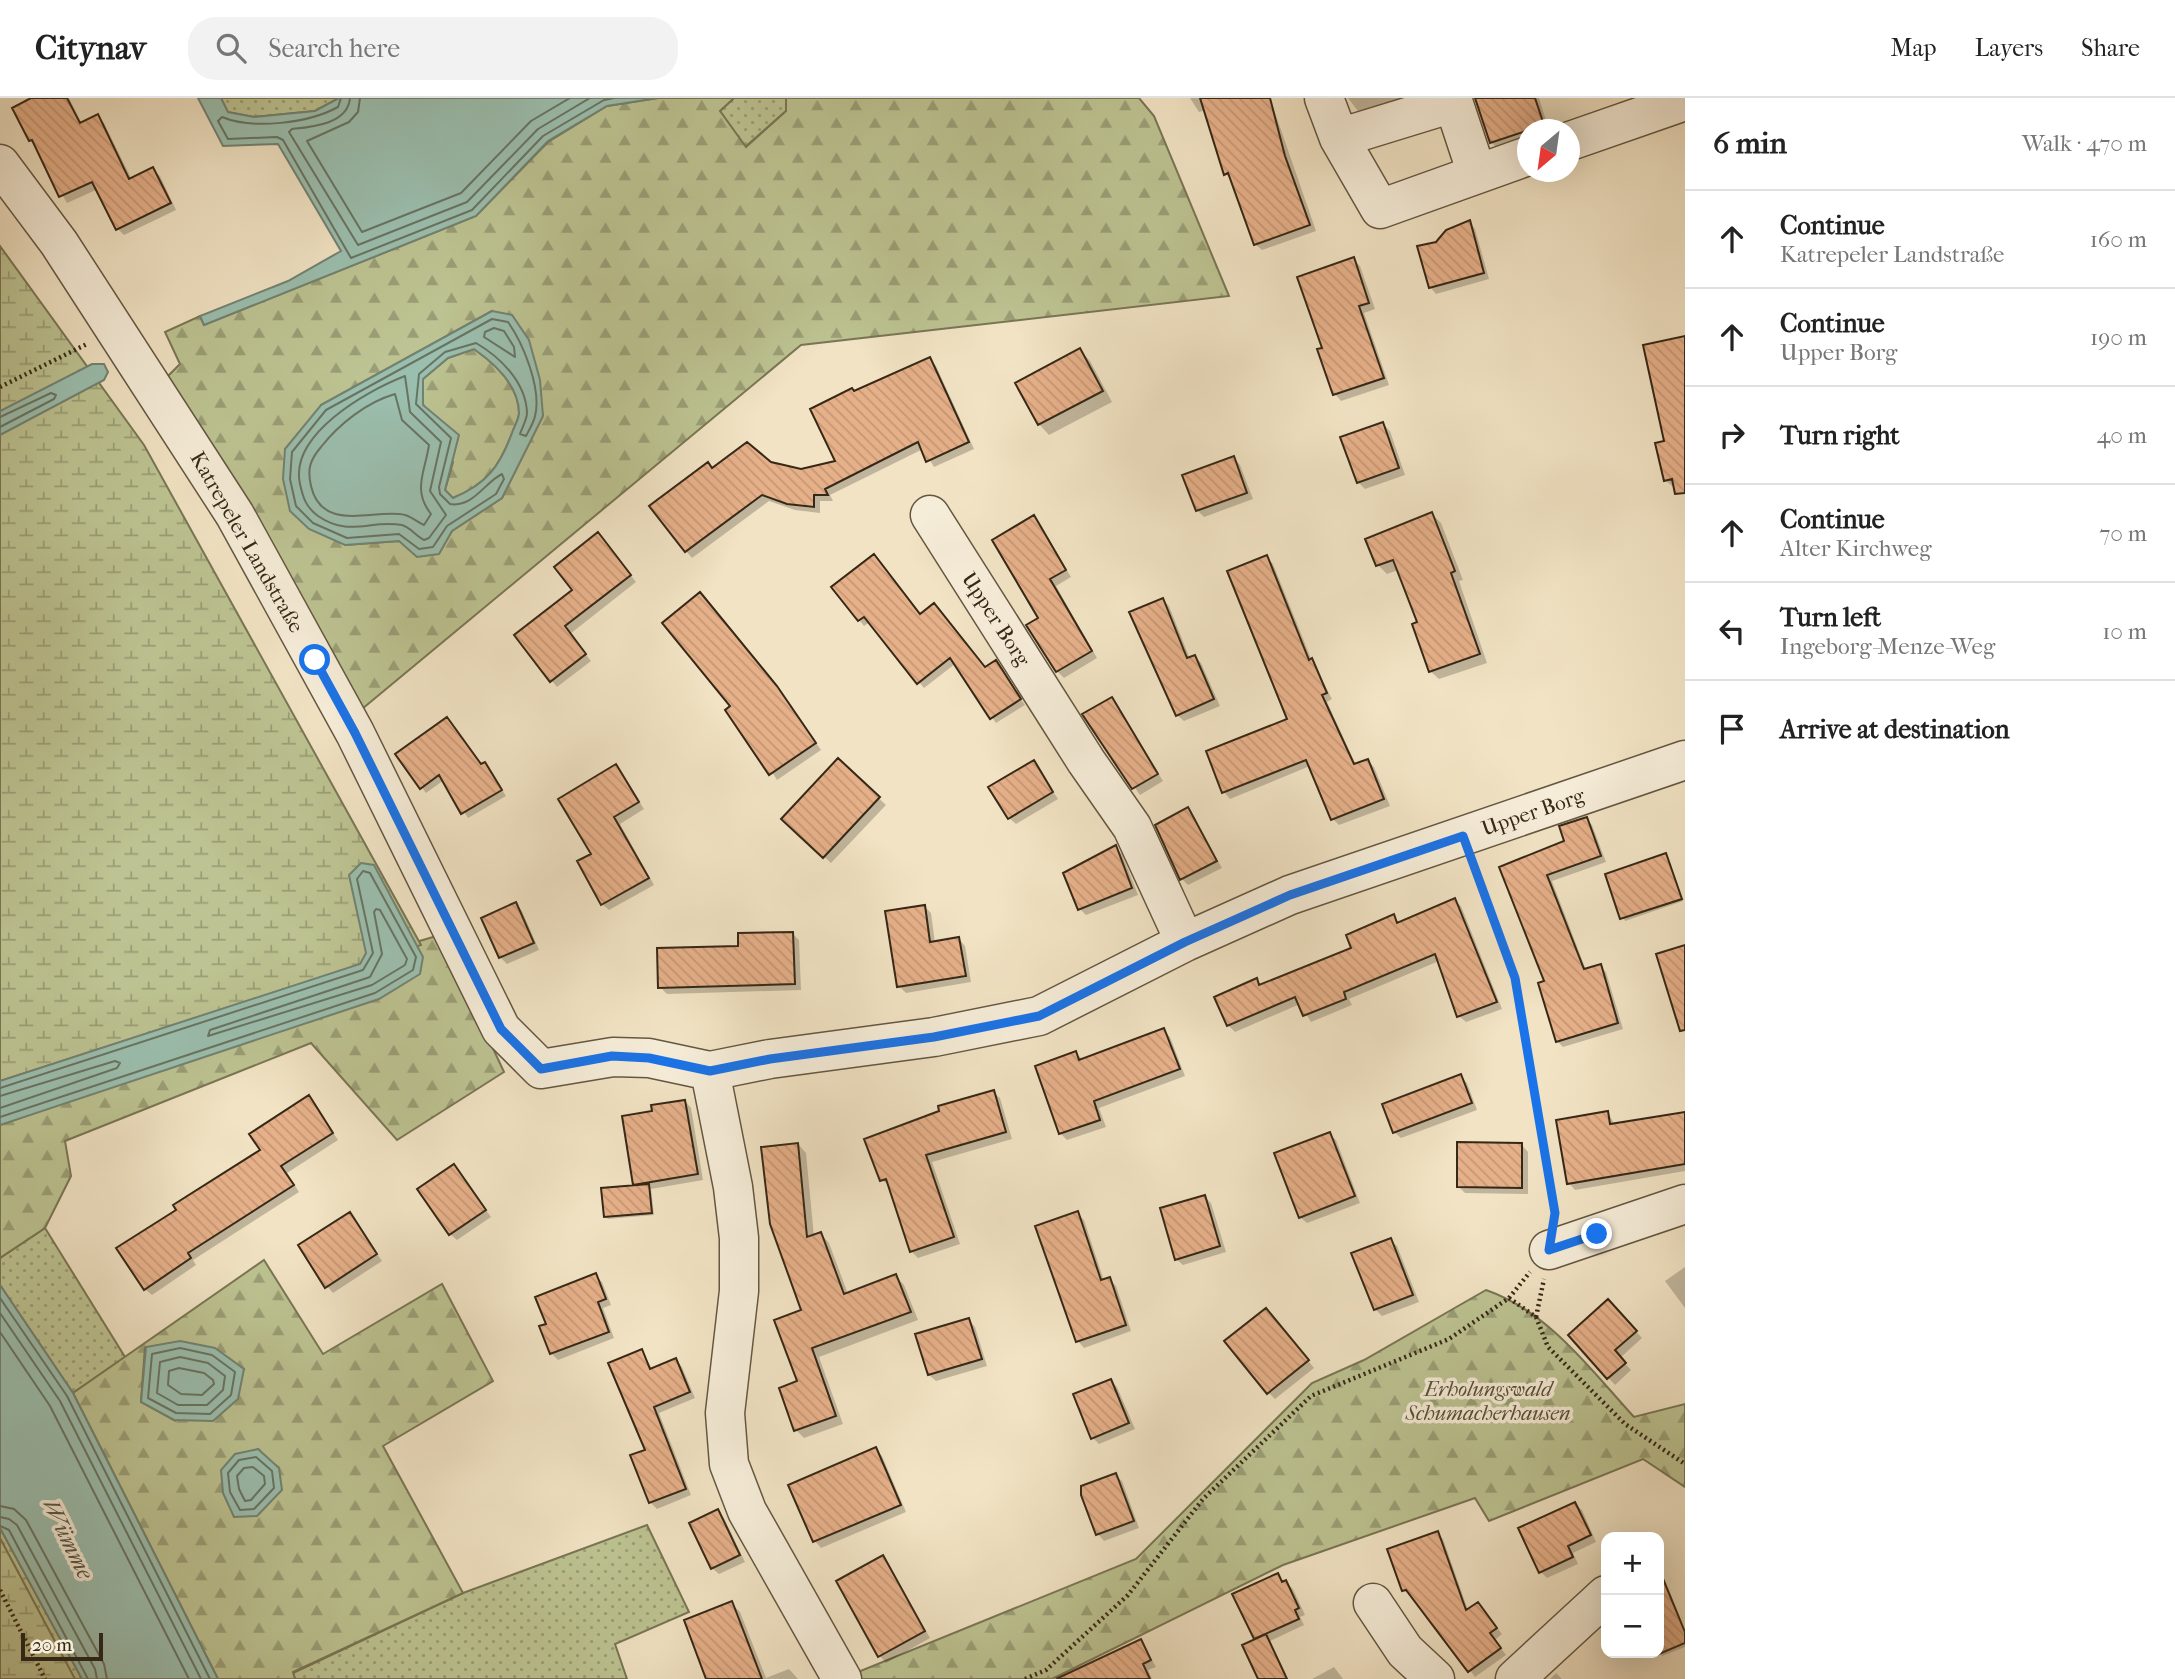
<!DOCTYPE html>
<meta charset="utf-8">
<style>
:root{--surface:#fff;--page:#f2f2f2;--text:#222;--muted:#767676;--line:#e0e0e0}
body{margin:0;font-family:"IM FELL French Canon",serif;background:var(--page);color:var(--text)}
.controls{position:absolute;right:21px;bottom:21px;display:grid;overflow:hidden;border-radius:14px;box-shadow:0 7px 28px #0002}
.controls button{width:63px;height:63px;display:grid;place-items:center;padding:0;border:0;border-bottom:2px solid var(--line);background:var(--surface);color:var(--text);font:35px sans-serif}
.compass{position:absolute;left:1517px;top:21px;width:63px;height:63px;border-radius:50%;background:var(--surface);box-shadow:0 7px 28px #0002;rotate:209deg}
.scale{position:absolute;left:21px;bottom:18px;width:82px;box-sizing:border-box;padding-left:7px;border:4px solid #352817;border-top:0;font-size:19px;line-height:24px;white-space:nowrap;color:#352817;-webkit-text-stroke:5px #f6edd9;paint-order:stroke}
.stop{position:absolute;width:21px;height:21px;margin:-16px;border:5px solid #1a73e8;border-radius:50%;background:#fff}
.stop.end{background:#1a73e8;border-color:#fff;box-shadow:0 2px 7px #0008}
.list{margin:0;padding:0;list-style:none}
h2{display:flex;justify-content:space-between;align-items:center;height:91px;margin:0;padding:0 28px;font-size:30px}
h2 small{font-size:23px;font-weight:400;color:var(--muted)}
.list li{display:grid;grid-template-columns:46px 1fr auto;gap:21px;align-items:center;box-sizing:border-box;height:98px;padding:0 28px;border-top:2px solid var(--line)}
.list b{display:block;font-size:26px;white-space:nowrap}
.list p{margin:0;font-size:23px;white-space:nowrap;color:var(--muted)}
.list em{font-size:23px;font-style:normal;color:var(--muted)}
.icon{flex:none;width:38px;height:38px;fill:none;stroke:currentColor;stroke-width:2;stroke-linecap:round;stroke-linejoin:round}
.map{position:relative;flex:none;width:1685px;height:1581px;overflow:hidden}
header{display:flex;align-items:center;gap:42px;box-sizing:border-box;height:98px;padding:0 35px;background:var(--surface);border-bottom:2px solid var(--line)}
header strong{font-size:33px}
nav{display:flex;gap:38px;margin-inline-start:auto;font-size:24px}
.search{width:490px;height:63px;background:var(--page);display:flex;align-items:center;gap:18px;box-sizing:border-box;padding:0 24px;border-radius:28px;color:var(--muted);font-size:26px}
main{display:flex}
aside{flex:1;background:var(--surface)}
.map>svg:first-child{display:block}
.grass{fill:url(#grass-dots);stroke:#797654;stroke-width:2}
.forest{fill:url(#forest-firs);stroke:#797654;stroke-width:2;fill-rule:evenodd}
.wetland{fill:url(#wetland-marsh);stroke:#797654;stroke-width:2}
.water{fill:#9bbfaf;stroke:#728372;stroke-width:2;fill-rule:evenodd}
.shadow{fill:#0003}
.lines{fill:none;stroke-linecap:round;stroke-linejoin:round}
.shore{stroke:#687463;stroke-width:2}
.building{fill:url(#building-back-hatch);stroke:#352817;stroke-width:2}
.minor-casing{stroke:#645742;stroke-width:41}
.path{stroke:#352817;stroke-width:4.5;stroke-dasharray:2 3.5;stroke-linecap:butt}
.minor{stroke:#f6edd9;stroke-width:38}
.route{stroke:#1a73e8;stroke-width:9}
.labels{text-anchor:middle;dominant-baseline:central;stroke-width:7;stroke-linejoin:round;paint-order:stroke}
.street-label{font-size:21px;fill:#352817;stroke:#f6edd9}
.park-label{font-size:21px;font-style:italic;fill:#574f36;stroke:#f6edd9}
.water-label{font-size:23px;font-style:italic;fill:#545545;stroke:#f6edd9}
</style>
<header>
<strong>Citynav</strong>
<div class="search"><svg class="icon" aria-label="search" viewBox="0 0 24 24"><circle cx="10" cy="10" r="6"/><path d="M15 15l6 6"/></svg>Search here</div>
<nav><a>Map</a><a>Layers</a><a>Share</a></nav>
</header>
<main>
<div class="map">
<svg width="1685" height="1581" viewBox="0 0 1685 1581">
<defs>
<pattern id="grass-dots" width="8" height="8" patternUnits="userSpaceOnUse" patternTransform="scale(1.75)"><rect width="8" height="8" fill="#bdc392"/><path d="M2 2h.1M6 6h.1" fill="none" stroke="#9a9e76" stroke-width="1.8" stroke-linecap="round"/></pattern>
<pattern id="forest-firs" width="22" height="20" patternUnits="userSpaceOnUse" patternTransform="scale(1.75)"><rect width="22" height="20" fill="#bdc392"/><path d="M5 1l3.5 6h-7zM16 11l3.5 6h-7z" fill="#9a9e76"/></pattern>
<pattern id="wetland-marsh" width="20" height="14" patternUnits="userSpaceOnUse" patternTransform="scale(1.75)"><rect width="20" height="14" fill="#bdc392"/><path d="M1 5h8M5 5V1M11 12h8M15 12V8" fill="none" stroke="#9a9e76"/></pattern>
<pattern id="building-back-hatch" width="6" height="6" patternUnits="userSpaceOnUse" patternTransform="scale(1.75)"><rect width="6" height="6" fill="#e6b089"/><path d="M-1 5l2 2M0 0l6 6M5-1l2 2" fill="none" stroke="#c69776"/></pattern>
</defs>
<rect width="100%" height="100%" fill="#f1e3c4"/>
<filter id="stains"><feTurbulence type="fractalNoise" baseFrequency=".00286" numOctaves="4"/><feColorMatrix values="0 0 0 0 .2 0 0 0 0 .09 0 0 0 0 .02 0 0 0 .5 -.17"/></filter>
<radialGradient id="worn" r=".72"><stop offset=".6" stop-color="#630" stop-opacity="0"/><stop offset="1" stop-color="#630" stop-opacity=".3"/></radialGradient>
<path class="grass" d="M221 0H339L315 13 254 19 227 14Z
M734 0H786V13L745 49 720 13Z
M45 1130 125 1259 73 1295 0 1187V1160Z
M647 1427 689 1514 615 1546 627 1581H295L293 1575 463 1495Z
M0 1430 82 1581H0Z"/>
<path class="forest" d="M658 0H734L720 13 746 49 786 13V0H1139L1154 18 1229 198 801 247 362 611 161 285 180 266 165 234 200 218 204 227 476 118 548 44 607 8ZM492 213 543 317 502 400 452 433 439 455 399 443 345 447 321 307Z
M474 251C494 265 519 287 519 315 519 321 514 329 512 335 499 369 487 386 453 400L445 392 453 364 423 306V281L448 260Z
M440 837 504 974 397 1042 311 945 65 1043 71 1078 45 1130 0 1160V1027L96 993 416 844Z
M264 1162 323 1256 442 1186 493 1283 383 1348 463 1495 293 1574 295 1581H218L73 1295ZM145 1249 174 1322 141 1304Z
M1486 1192C1549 1214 1590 1271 1634 1319L1685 1306V1389L1643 1361 1489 1423 1475 1400 1283 1467 1052 1581H855L853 1576 1136 1461 1312 1285 1364 1262Z"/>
<path class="wetland" d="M0 148 144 347 421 847 0 983Z
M0 1440 75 1581H0Z"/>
<path class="water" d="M198 0H221L228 14 254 19 315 13 339 0H658L607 8 548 43 476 118 204 227 200 218 288 183 341 153 278 46 223 48Z
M492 213 512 217 529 242 540 282 543 318 502 400 452 433 439 456 417 459 399 443 345 447 309 431 290 413 283 381 285 351 321 307ZM474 251C494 265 519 287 519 315 519 321 514 329 512 335 500 368 487 386 453 400L445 392 459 337 423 307V281L448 260Z
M92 266H104L108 274 104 282 0 337V313Z
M361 765 374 767 423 859 420 876 379 901 0 1027V983L360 866 366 855 349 777Z
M0 1187 73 1295 218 1581H82L0 1430Z
M180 1243 215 1250 244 1271 238 1301 213 1323 174 1322 141 1304 146 1249Z
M258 1351 279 1370 282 1392 257 1418 234 1419 223 1395 221 1372 235 1356Z"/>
<path class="shadow" d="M34 0H69L82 26 97 18 104 25 132 82 153 72 160 78 176 112 124 137 118 131 98 91 67 105 31 42Z
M1190 0H1270L1316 133 1262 152 1255 146 1232 82 1226 76 1206 12 1199 14Z
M1348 0H1405L1358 13Z
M1475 0H1539L1549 32H1528V41L1498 51 1491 44Z
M1469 124 1475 131 1489 181 1436 196 1430 189 1437 145Z
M1353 161 1360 168 1375 211 1364 215 1389 287 1341 303 1335 296 1320 252 1324 251Z
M1685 240V385L1672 388 1665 382 1666 344Z
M1080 252 1090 263 1112 304 1049 337 1039 326Z
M930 261 936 268 974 351 934 369 923 351 830 397 833 403H820V415L795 412 769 403 692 460 686 453 713 372 770 365 801 372 838 364 855 295Z
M1383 326 1390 333 1405 377 1365 391 1358 384Z
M1234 360 1240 367 1253 401 1204 419 1197 412Z
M1432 416 1441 425 1463 482 1459 483 1487 565 1439 581 1430 573 1419 525 1398 472 1387 476 1378 467Z
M1034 419 1071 479 1056 488 1097 560 1064 580 1057 573 1041 521Z
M604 443 636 484 570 536 591 563 557 589 516 538 574 493Z
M1266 459 1273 466 1312 563 1332 601 1327 604 1356 667 1368 663 1374 669 1390 708 1339 727 1333 721 1310 668 1230 701 1224 694 1289 622Z
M834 490 921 518 985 571 996 564 1025 607 996 625 955 566 924 590 870 524 864 528Z
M707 502 783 597 821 652 777 682 733 609Z
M1163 502 1169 508 1190 561 1195 559 1201 565 1220 608 1184 623 1177 617Z
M1112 601 1163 683 1140 697 1085 617Z
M397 656 485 666 506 698 468 720 444 682 426 695Z
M838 662 886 707 831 765 783 721Z
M1033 664 1058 701 1016 726 1009 720Z
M616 668 644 711 620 726 654 787 609 812 602 806 593 756Z
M1188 711 1222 770 1188 787 1182 781Z
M1586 721 1592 727 1606 764 1552 783 1586 872 1600 868 1606 874 1623 931 1563 949 1557 943 1546 884 1501 770 1566 744Z
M1115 749 1122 756 1138 797 1086 817 1080 811Z
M1666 757 1683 803 1625 823 1607 777Z
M1454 802 1461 808 1502 911 1466 924 1459 918 1439 863 1349 901 1352 907 1311 924 1300 906 1235 934 1228 927 1256 883 1262 888 1354 851 1393 819 1400 825Z
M515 806 522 813 539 852 507 866 500 859Z
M924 808 931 815 935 845 959 841 965 848 971 884 906 895 899 888Z
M792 835 799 842 801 892 667 896 660 889Z
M1164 932 1170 939 1185 978 1099 1010 1106 1029 1067 1042 1060 1035 1076 955 1083 962Z
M1460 978 1467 985 1477 1012 1401 1040 1394 1034Z
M993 994 1000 1000 1012 1041 932 1064 960 1146 918 1160 911 1153 890 1088 882 1082Z
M309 999 338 1042 287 1075 299 1094 193 1162 196 1167 152 1197 145 1191 178 1112 262 1052Z
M685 1003 691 1010 703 1082 651 1091 654 1117 608 1121 605 1119 637 1089 634 1086 654 1015Z
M1608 1015 1615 1027 1685 1016V1073L1575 1092 1569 1085Z
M1329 1036 1336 1042 1360 1105 1307 1125 1300 1119Z
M798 1046 806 1055 814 1139 821 1136 829 1145 848 1196 896 1178 904 1187 918 1222 819 1259 843 1326 804 1340 796 1332 804 1213Z
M1522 1047 1528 1054V1096L1465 1095 1459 1089Z
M454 1068 491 1119 457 1142 450 1136Z
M1205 1099 1211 1105 1226 1154 1183 1167 1176 1161Z
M1077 1115 1084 1122 1104 1183 1109 1181 1116 1188 1131 1233 1084 1250 1078 1243Z
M349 1116 382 1163 333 1195 327 1188Z
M1390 1142 1397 1148 1419 1204 1382 1218 1375 1211Z
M1685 1169V1210L1665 1183Z
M595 1177 602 1184 611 1207 603 1210 614 1240 558 1262 551 1255Z
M1615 1210 1642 1240 1620 1260 1631 1272 1615 1287 1570 1238Z
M1272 1218 1314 1270 1275 1301 1269 1295Z
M969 1222 975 1229 987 1268 936 1283 929 1277Z
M642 1253 653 1272 676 1262 682 1269 695 1300 659 1315 691 1397 657 1411 650 1404Z
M1111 1283 1117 1289 1135 1331 1099 1346 1093 1340Z
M875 1351 882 1358 906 1414 821 1450 815 1443Z
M1115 1377 1122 1383 1139 1430 1104 1443 1098 1436 1081 1390Z
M1575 1406 1582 1412 1596 1444 1573 1455 1578 1466 1547 1480 1541 1474Z
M718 1414 724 1420 745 1464 719 1476 712 1470Z
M1437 1435 1443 1441 1468 1512 1478 1506 1502 1536 1495 1542 1506 1557 1475 1579 1413 1497 1404 1492Z
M883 1459 930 1540 886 1565 880 1558Z
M1277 1477 1293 1491 1305 1517 1300 1519 1304 1527 1270 1543 1286 1576 1276 1581H1260L1256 1542 1235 1497Z
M731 1505 740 1514 766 1580 789 1571 798 1581H708Z
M1674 1509 1685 1533V1549L1662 1558 1659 1554V1515Z
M1141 1543 1156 1569 1148 1572 1152 1581H1086Z
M1334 1569 1343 1581H1312Z
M1556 1575 1562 1581H1550Z"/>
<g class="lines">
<path class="shore" d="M341 0 338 9C309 25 253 32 222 19L218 23 228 41 277 39 283 42 351 160 472 112 543 38 604 2 614 0
M350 0C348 26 312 29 292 31L289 34 358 147 467 104 538 31 590 0
M360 0 358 14 349 24 307 43 362 134 461 95 531 23 570 0
M492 221 508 224C523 245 542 291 535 318 534 324 529 332 526 338L520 336C522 330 527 321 527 315 526 284 500 259 476 245L445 254 419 276 416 306 451 340 439 389 440 396 450 406C473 410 485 384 502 376L504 381 496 396 447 428 433 449 419 451 399 436 347 440 313 425 296 408 290 381 292 354 326 312Z
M494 230 504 233 514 249 515 259 484 239 485 234Z
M405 278 410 314 441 344 430 393 446 417 429 440 424 442C416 438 410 429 402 427 370 421 350 440 318 418 306 409 303 400 300 386 289 337 366 293 405 278Z
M395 296 402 322 429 347C425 374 412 392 431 416L424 427C417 424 412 419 405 417 375 410 322 436 311 388 307 371 310 362 321 349 339 326 367 304 395 296Z
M0 319 51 295 56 297 54 301 0 329
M376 811 380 812 407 861 405 867 372 887 208 938 210 932 370 879 382 856 374 814Z
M0 990 363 872 373 855 357 781 363 773 370 775 416 859 413 872 375 895 0 1019
M0 998 115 963 120 965 117 970 0 1010
M0 1200 67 1298 210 1581
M0 1215 60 1303 201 1581
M0 1234 50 1308 189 1581
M180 1250 212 1257 235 1274 231 1297 210 1316 176 1315 148 1300 152 1256Z
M180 1259 208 1265 225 1278 223 1292 207 1307H178L157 1295 160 1264Z
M179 1270 204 1275 213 1282 214 1286 202 1297 181 1296 168 1287 169 1273Z
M256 1359 272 1373 274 1390 254 1411 240 1412 230 1394 228 1375 239 1362Z
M253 1369 264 1378 265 1386 251 1402 245 1403 239 1391 237 1378 244 1370Z
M0 1408 14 1411 26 1422 104 1566 107 1581
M0 1419 9 1421 17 1427 95 1571 97 1581
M0 1428 9 1432 88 1581"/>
</g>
<path class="building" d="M31 0H67L80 25 98 16 129 81 153 69 171 105 116 132 92 84 59 99 32 42 29 43 12 10Z
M1200 0H1270L1285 58 1310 127 1254 147 1228 75 1224 77Z
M1475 0H1535L1544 27 1490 45Z
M1470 122 1484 175 1429 190 1417 148 1436 144 1446 132Z
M1354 159 1369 205 1359 208 1384 280 1333 297 1317 251 1322 250 1297 179Z
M1685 238V395L1675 396 1672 381 1664 383 1655 345 1664 343 1643 247Z
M1080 250 1103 293 1038 327 1015 285Z
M930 259 969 344 926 364 918 344 825 391 828 397H814V409L787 406 762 397 685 454 649 408 708 364 712 370 747 344 771 364 784 367 801 371 835 363 810 311 852 290 854 293Z
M1383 324 1399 370 1357 385 1340 339Z
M1234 358 1247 395 1196 413 1182 377Z
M1432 414 1455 473 1451 475 1480 556 1429 574 1412 526 1417 524 1393 462 1376 468 1365 441Z
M1034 417 1066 472 1050 481 1092 553 1056 574 1026 527 1038 520 992 442Z
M598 434 631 477 565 528 586 556 550 584 514 537 572 492 554 469Z
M874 456 920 516 934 505 985 569 996 562 1021 601 990 621 950 560 917 586 864 519 858 523 831 489Z
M1267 457 1309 562 1312 560 1327 595 1322 597 1354 666 1368 661 1384 701 1331 722 1306 662 1222 695 1206 653 1287 621 1227 473Z
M700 494 777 588 816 645 769 677 725 612 730 608 662 525Z
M1163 500 1187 560 1195 557 1214 601 1176 618 1129 514Z
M1112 599 1158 676 1132 691 1082 616Z
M447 619 481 666 485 664 502 692 461 716 439 677 420 691 395 656Z
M838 660 880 699 823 760 781 721Z
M1034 662 1053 694 1008 721 988 689Z
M616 666 639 704 614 719 649 780 601 807 577 763 591 756 558 701Z
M1188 709 1217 763 1180 782 1155 727Z
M1587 719 1601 758 1547 777 1584 871 1601 866 1618 925 1556 944 1538 885 1544 883 1499 769 1564 743 1559 728Z
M1116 747 1132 790 1078 812 1063 775Z
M1666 755 1682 801 1620 821 1605 776Z
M1455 800 1497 904 1457 919 1435 856 1344 894 1346 901 1303 918 1295 899 1227 928 1214 899 1257 880 1259 887 1351 850 1346 837 1394 816 1397 825Z
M516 804 534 845 499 860 481 820Z
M925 807 930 844 959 839 966 878 897 889 885 813Z
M793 834 795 886 658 890 657 850 738 848V835Z
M1685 847V932L1680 933 1656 856Z
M1164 930 1180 971 1094 1003 1100 1022 1059 1036 1035 968 1076 953 1079 962Z
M1461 976 1472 1005 1393 1035 1382 1006Z
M994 992 1006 1034 926 1057 954 1139 910 1154 886 1081 880 1083 864 1041 939 1013 938 1008Z
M309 997 333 1035 281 1068 294 1087 188 1155 191 1160 144 1192 116 1150 176 1112 173 1107 260 1052 249 1036Z
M685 1002 698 1076 633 1087 622 1018 652 1013 651 1007Z
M1608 1013 1610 1026 1685 1014V1066L1567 1086 1556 1022Z
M1330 1034 1355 1098 1299 1120 1274 1055Z
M1457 1044 1522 1045V1090L1457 1089Z
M798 1045 807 1139 821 1134 844 1196 896 1176 911 1214 812 1250 836 1318 794 1333 779 1290 797 1283 774 1222 801 1212 770 1126 761 1049Z
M454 1066 486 1112 449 1137 417 1091Z
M649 1086 652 1115 604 1119 601 1090Z
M1205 1097 1220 1148 1175 1162 1160 1110Z
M1078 1113 1101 1182 1110 1179 1126 1227 1076 1244 1035 1128Z
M350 1114 377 1156 325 1190 298 1147Z
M1391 1140 1413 1197 1374 1212 1351 1155Z
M596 1175 606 1201 598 1204 609 1234 550 1256 539 1228 546 1226 535 1199Z
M1608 1201 1637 1233 1615 1252 1626 1265 1607 1281 1568 1237Z
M1266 1210 1309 1262 1267 1296 1224 1243Z
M969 1220 982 1261 928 1277 915 1236Z
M642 1251 650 1271 676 1260 690 1294 654 1309 686 1391 649 1405 630 1357 645 1352 608 1265Z
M1111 1281 1129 1325 1091 1341 1073 1296Z
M876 1349 901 1407 813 1444 788 1387Z
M1116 1375 1134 1423 1096 1437 1081 1397V1388Z
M1575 1404 1591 1437 1568 1448 1573 1459 1539 1475 1518 1430Z
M718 1411 740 1457 711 1471 689 1425Z
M1438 1433 1466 1512 1478 1504 1497 1530 1490 1535 1501 1550 1468 1574 1406 1492 1402 1493 1387 1451Z
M883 1457 925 1533 878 1559 836 1483Z
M1659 1471 1685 1534V1545L1659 1556Z
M1278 1475 1282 1484 1286 1482 1299 1510 1295 1512 1299 1521 1254 1541 1232 1496Z
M732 1503 762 1581H706L684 1522Z
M1266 1536 1287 1581H1258L1242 1547Z
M1141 1541 1151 1562 1143 1566 1150 1581H1056Z"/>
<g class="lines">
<g class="minor-casing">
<path id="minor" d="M1324 0 1339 40 1380 111 1528 58
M1452 0 1477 76
M1339 40 1453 5
M1570 43 1685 3
M0 66 59 145 235 417 355 635 501 931 541 971 613 959 649 960 710 973 770 961 934 939 1039 918 1185 844 1290 797 1685 662
M930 417 1086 663 1132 729 1185 844
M710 973 733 1089 739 1140V1193L725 1315 729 1366 747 1413 842 1581
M1549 1152 1685 1106
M1373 1505 1405 1553 1435 1581
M1515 1581 1606 1497"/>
</g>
<path class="path" d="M0 289 87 246
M1474 769 1515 880 1554 1117
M1509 1200 1536 1219 1548 1249 1625 1326 1685 1366
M1536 1219 1544 1181
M0 1492 45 1581
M1025 1581 1046 1572 1128 1497 1203 1401 1311 1298 1449 1241 1509 1200 1530 1174"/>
<use href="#minor" class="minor"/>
</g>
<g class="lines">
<path class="route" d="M315 562 355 635 501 931 541 971 612 958 649 960 710 973 770 961 934 939 1039 918 1185 844 1290 797 1463 738 1515 880 1555 1115 1549 1152 1597 1136"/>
</g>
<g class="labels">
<g class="street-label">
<text transform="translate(247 444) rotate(60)">Katrepeler Landstraße</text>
<text transform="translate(996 521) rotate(57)">Upper Borg</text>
<text transform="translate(1533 714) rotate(-19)">Upper Borg</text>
</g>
<g class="park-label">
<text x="1488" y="1291">Erholungswald<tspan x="1488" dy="24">Schumacherhausen</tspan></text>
</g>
<g class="water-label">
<text transform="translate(68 1441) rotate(64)">Wümme</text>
</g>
</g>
<rect width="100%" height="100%" filter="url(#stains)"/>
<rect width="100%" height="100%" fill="url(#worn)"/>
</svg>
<div class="controls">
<button>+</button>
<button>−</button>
</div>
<svg class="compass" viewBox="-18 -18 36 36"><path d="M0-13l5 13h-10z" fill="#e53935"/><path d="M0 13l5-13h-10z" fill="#767676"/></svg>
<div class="scale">20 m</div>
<div class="stop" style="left:315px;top:562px"></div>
<div class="stop end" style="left:1597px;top:1136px"></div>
</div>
<aside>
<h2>6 min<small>Walk · 470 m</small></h2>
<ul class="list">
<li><svg class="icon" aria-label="ahead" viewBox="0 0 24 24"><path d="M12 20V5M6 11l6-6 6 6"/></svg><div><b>Continue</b><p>Katrepeler Landstraße</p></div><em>160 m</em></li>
<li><svg class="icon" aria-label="ahead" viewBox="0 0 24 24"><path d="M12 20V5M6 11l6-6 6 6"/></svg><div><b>Continue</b><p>Upper Borg</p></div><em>190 m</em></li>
<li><svg class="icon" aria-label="right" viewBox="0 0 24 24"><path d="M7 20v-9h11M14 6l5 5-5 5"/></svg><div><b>Turn right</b></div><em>40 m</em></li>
<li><svg class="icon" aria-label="ahead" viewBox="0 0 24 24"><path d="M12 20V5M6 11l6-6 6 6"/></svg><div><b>Continue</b><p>Alter Kirchweg</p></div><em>70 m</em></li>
<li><svg class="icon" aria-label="left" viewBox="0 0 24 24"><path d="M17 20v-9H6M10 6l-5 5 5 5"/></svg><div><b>Turn left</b><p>Ingeborg-Menze-Weg</p></div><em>10 m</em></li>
<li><svg class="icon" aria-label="arrive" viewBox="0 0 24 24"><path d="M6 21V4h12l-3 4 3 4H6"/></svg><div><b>Arrive at destination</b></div></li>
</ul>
</aside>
</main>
